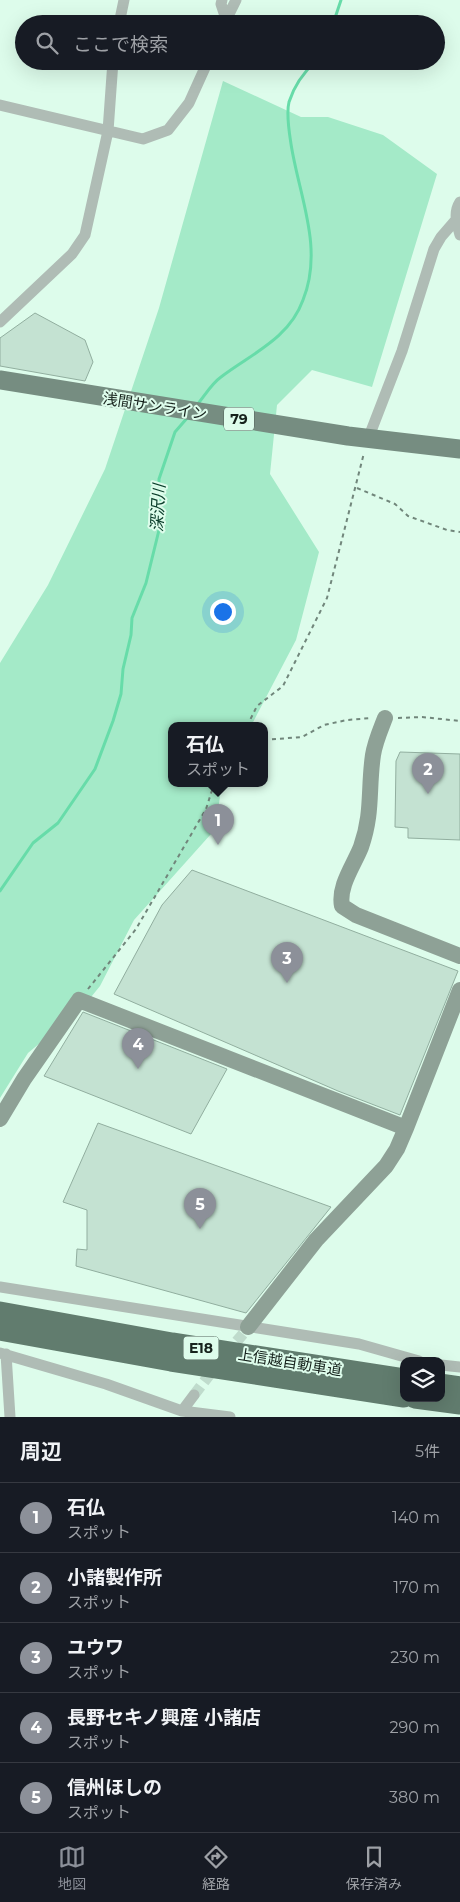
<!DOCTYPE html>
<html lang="ja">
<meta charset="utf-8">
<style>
:root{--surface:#171b24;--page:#20242c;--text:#f1f3f6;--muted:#9ea1a6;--line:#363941;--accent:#8c9099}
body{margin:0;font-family:Montserrat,"Noto Sans JP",sans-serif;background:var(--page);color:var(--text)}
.controls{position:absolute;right:15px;bottom:15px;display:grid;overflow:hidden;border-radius:10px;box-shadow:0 5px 20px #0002}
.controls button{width:45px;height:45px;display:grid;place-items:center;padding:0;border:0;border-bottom:1px solid var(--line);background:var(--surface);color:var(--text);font:25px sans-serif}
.you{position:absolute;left:222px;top:611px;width:18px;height:18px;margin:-12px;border:4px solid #fff;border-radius:50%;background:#1a73e8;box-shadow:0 0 0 8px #1a73e833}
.badge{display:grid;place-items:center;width:32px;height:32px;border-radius:50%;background:var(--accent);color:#fff;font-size:16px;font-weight:700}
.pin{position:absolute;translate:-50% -41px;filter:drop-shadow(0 1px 2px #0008)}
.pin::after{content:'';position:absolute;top:26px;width:18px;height:15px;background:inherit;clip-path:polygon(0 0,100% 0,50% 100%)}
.popup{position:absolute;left:168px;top:722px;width:100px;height:65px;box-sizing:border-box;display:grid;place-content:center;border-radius:10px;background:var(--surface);filter:drop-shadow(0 1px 4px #0005);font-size:16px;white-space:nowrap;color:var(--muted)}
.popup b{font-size:19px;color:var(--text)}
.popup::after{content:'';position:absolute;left:50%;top:100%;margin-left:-10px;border:10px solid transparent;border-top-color:var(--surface)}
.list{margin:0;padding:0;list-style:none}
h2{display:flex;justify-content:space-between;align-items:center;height:65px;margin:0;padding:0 20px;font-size:21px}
h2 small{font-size:16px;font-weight:400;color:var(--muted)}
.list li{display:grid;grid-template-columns:32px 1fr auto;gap:15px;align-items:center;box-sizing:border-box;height:70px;padding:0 20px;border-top:1px solid var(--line)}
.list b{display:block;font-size:19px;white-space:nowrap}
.list p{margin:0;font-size:16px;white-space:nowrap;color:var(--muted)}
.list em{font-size:16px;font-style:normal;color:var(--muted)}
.icon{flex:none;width:28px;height:28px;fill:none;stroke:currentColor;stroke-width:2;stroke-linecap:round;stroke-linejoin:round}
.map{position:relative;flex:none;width:460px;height:1417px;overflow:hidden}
.search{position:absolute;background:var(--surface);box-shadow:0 5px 20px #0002;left:15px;right:15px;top:15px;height:55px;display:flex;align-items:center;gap:12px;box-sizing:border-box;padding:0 18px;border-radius:28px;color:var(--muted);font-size:19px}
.sheet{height:415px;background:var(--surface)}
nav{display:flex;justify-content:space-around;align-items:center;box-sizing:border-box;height:70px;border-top:1px solid var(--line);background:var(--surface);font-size:14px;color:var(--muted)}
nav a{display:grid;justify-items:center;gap:2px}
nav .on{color:var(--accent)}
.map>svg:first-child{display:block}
.green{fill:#a4eac8}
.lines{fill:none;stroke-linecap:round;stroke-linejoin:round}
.stream{stroke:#67dca9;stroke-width:3}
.building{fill:#c4e2d2;stroke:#91ae9f}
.street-tunnel{stroke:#bfdbcc;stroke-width:11;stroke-dasharray:11 5.5;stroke-linecap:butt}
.path{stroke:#71867b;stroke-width:2;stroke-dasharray:4 4;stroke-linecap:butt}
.street{stroke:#afbcb5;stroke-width:11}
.secondary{stroke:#8ea196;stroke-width:16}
.primary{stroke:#768d81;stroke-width:19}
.highway{stroke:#617c6e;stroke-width:21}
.labels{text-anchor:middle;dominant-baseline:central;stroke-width:4;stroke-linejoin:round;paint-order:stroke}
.shield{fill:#ddfceb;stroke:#52635a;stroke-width:1}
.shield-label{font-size:14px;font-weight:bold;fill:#16221c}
.street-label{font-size:15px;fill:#16221c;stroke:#ddfceb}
.water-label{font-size:16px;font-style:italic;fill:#083c29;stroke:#ddfceb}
</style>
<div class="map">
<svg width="460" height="1417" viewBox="0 0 460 1417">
<rect width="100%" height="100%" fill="#ddfceb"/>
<path class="green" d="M223 81 301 117H328L383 135 437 174 372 387 312 370 277 405 270 474 319 552 296 640 251 726H172V784H223L221 789 218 811 211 834 134 920 100 986 83 1007 28 1053 0 1098V663L48 585 105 469 159 308Z"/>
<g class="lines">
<path class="stream" d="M333 24 341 0
M196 406C204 397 211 384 221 377 251 354 289 339 303 300 324 248 299 196 291 144 289 131 286 114 289 102 294 86 304 72 316 61
M0 891 33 843 58 823 95 769 113 721 121 694 123 669 131 635 132 618 146 583 159 530V479L175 432 188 417"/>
</g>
<path class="building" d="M35 313 85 340 93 362 85 381 0 366V338Z
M400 752 460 754V840L408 838V828L395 827 396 761Z
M192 870 458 971 400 1115 338 1091 114 994 162 905Z
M83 1012 227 1069 191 1134 44 1076Z
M98 1123 331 1207 246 1313 76 1266 77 1249 87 1250V1210L63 1202Z"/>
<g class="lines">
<path class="street-tunnel" d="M226 1354 243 1334
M194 1395 216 1366"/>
<path class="path" d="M357 488 395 504 408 516 447 530 460 532
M398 718 422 717 460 721
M247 726 257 706 283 686 327 598 364 453
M264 740 302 737 324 725 347 720 371 718
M88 989 136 929 206 809 214 784"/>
<path class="street" d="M222 0 221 4 226 19
M119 24 124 0
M224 24 236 0
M0 105 143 139 168 130 189 103 208 61
M460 202C453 213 457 223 460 235
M0 322 72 254 85 235 108 131 113 61
M368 439 402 351 434 249 441 237 460 215
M0 1287 359 1344 419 1361
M0 1353 106 1384 182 1411 230 1417
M6 1354 10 1417
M441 1365 460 1367
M182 1411 194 1395"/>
<path class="secondary" d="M385 718C380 731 375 742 373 755 368 789 373 813 361 847 354 865 338 886 342 906L356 915 460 956
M0 1119 24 1079 79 1000 406 1128
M248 1327 316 1240 386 1166 397 1149 406 1128 460 990"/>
<path class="primary" d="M0 380 348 436 460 449"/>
<path class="highway" d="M0 1312 172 1343 404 1379
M0 1330 171 1361 404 1397
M441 1384 460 1387
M415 1398 460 1404"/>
</g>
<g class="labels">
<g class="shield">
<rect x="224" y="407.5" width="30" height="23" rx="4"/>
<rect x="183.5" y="1336.5" width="35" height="23" rx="4"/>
</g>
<g class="shield-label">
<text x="239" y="419">79</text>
<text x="201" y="1348">E18</text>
</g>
<g class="street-label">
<text transform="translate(155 406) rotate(9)">浅間サンライン</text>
<text transform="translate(290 1362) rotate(9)">上信越自動車道</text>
</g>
<g class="water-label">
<text transform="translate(158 508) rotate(-87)">深沢川</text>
</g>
</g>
</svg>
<div class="controls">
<button><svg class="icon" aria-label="layers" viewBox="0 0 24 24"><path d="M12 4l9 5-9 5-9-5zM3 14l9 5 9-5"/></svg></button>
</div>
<div class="you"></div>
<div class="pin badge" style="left:218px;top:845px">1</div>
<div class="popup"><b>石仏</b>スポット</div>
<div class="pin badge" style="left:428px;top:794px">2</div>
<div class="pin badge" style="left:287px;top:983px">3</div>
<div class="pin badge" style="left:138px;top:1069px">4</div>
<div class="pin badge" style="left:200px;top:1229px">5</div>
<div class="search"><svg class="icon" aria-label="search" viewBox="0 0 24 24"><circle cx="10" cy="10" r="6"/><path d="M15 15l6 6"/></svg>ここで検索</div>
</div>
<section class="sheet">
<h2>周辺<small>5件</small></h2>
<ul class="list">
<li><span class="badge">1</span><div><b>石仏</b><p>スポット</p></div><em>140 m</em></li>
<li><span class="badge">2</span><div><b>小諸製作所</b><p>スポット</p></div><em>170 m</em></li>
<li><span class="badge">3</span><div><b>ユウワ</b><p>スポット</p></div><em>230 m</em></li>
<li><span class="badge">4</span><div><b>長野セキノ興産 小諸店</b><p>スポット</p></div><em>290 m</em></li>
<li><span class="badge">5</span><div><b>信州ほしの</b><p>スポット</p></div><em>380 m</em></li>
</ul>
</section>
<nav>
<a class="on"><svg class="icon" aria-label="map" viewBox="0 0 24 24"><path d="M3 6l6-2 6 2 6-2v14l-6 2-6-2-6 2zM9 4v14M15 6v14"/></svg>地図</a>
<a><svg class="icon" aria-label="directions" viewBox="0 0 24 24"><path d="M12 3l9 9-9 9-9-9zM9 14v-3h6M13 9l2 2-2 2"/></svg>経路</a>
<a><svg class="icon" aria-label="saved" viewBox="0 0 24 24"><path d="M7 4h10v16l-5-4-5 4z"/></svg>保存済み</a>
</nav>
